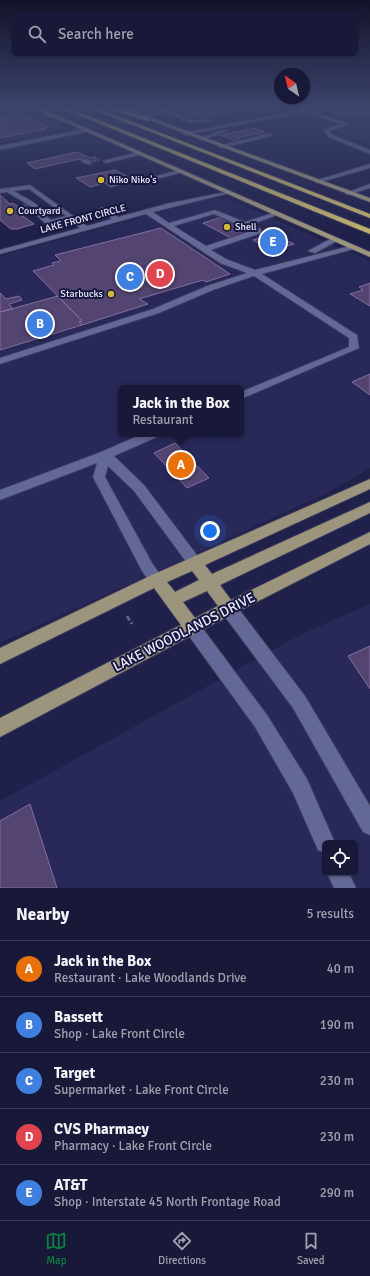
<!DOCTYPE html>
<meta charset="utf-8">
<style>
:root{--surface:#181938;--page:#212240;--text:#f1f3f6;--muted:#9fa0ae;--line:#363853;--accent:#0b8043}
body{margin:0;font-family:Signika,sans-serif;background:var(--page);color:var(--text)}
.controls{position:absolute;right:12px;bottom:12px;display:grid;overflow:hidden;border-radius:6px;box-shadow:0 1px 3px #0004}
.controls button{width:36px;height:36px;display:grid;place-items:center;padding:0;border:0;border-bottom:1px solid var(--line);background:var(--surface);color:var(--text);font:20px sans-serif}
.compass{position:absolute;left:274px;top:68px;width:36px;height:36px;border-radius:50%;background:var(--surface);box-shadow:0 1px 3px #0004;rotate:326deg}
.you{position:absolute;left:210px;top:531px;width:14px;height:14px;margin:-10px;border:3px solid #fff;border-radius:50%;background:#1a73e8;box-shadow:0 0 0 6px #1a73e833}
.badge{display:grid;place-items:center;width:26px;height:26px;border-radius:50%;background:var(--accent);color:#fff;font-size:13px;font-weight:700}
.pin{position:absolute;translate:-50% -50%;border:2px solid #fff;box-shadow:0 1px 4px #0006}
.popup{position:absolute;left:118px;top:385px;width:126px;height:52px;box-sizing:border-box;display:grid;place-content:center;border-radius:6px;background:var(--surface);filter:drop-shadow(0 1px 3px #0005);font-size:13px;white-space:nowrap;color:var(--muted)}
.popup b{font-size:15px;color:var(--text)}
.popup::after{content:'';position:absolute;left:50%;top:100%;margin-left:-8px;border:8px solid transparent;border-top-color:var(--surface)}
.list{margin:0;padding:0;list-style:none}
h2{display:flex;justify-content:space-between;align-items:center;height:52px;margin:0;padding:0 16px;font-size:17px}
h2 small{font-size:13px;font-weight:400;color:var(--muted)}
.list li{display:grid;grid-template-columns:26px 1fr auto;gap:12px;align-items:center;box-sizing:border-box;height:56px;padding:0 16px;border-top:1px solid var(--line)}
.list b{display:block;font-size:15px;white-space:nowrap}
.list p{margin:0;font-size:13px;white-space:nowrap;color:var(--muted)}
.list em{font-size:13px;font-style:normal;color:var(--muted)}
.icon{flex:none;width:22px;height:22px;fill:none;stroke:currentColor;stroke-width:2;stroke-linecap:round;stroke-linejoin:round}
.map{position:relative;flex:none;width:370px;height:888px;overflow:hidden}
.search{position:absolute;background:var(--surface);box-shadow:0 1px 3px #0004;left:12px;right:12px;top:12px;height:44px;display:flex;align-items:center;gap:10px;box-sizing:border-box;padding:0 14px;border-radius:6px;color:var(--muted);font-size:15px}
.sheet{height:332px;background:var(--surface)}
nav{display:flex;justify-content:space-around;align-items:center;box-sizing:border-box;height:56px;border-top:1px solid var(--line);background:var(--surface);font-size:11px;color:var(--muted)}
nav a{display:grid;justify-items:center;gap:2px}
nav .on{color:var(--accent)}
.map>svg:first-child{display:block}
.built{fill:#282959;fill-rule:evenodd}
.building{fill:#544471;stroke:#806fa0}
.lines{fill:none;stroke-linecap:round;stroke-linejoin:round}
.minor-tunnel-far1{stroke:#3e3f65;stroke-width:5.5;stroke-dasharray:5.5 2.5;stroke-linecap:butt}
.minor-tunnel{stroke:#3e3f65;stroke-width:7;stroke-dasharray:7 3.5;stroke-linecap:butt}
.minor-casing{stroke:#3c395c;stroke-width:2}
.major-casing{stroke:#3c395c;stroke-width:2}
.highway-casing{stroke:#3c395c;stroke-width:2}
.path{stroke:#606183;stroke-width:3;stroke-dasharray:5 2.5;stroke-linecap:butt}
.minor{fill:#646897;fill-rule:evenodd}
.major{fill:#9b957d;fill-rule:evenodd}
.highway{fill:#bfb36b;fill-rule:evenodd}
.poi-dot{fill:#cdb938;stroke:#17173f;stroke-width:1.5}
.labels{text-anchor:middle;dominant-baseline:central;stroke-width:4;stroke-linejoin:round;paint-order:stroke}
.far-poi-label{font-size:10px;fill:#e9ebfc;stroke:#17173f;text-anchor:start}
.far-street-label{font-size:10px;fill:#e9ebfc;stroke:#17173f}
.near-street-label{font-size:14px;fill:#e9ebfc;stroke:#17173f}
</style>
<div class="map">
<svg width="370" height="888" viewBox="0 0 370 888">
<rect width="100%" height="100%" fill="#20214a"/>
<path class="built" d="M0 107H25L66 128 0 143Z
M310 107H370V146L339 133 341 130 357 125 317 112Z
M212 198 228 199 370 261V468L325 494 0 643V256ZM121 388H241V434H121Z
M370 604V888H0V801L300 635ZM325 843H355V873H325Z"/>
<path class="building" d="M199 107H206L216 111 189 116 177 111Z
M19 114 48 127 43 128 46 129 0 138V117Z
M254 128 265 132 237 138 240 140 235 141 217 134H226Z
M77 152 90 158 95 157 100 160 90 162 85 159 75 160 35 169 27 163Z
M115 170 130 178 115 181 121 184 111 187 105 183 90 187 76 178Z
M0 195 10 204 13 203 21 209 19 210 23 213 20 214 34 224 17 229H11L0 220Z
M222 217 251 231 231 238 203 223Z
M161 228 230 274 206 282 203 280 139 299 148 304 82 325 79 322 82 321 33 271 54 265 52 263 61 261 55 255Z
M272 234 294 244 271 251 253 240Z
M370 283V306L350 294 363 290 359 287Z
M0 293 6 299 19 296 22 300 9 304 13 309 0 312Z
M58 296 82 321 79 322 82 325 0 350V312Z
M370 374V395L352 382Z
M175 443 209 478 187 488 154 453Z
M370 646V689L348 656Z
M30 804 57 888H0V821Z"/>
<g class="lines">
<path class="minor-tunnel-far1" d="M88 161 98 159"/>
<path class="minor-tunnel" d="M24 203 28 207"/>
<g class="minor-casing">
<path id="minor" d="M155 107H162L192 120H210L212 121 191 123 167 113 139 117 137 116 162 111Z
M248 107H261L201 118 199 117Z
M298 107H304L311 112 348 123V125L329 131 333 135 370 150V154L329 137 323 130 341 124 305 112 185 135 182 133 301 110Z
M324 107H330L347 113 370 112V114C354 117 337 118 324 107Z
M84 129 86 132 0 150V146Z
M222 130 227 131 203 140 198 139Z
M270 133 272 136 221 148 218 146Z
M138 152 140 155 106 163 103 161Z
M84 159 90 160 91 165 82 162 81 161Z
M370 164V168L317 183 314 181Z
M178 170 180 171V173L153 180 150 178Z
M370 184V188L348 195 345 193Z
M30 185 87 226 112 219 100 210 99 209 102 207 118 217 170 203 226 192V194L153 212 169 223 215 210 245 222 273 213H277V215L251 225 261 229V233L211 250 226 259 255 270 354 245V249L262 274 357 335 359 348 241 399V392L349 347V338L254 276 213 290 159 313 0 364V358L153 309 207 286 247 273 220 263 146 214 0 254V250L80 228 70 220 47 225 31 210 32 207 7 192 0 193V189ZM29 189 66 216 51 220 37 209 39 207C33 200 22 197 14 191ZM214 214 251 231 206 246 174 226Z
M332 238 339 240 315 253 308 251Z
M142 434H159L157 437 114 456 144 485 200 559 202 563 200 567 195 569 190 567 134 491 108 466 105 477 152 563 164 580 162 585C151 588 148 579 142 571L93 477 97 463 0 500V490L101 452Z
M229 602 235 604 305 696 370 806V835L363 832 293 708 223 614 221 609 223 604Z
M192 620 198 622 267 715 307 779 335 843H325V853L318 850 293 793 255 727 186 632 184 627 186 622Z
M327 873H349L356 888H334Z"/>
</g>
<g class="major-casing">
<path id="major" d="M31 107H38L370 252V257Z
M122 107 370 198V202L114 107Z
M370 479V489L205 565 212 574 370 502V513L220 585 231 600 370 532V544L198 632 0 737V718L181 625 154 588 0 664V648L152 575ZM192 571 199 580 175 592 167 582ZM207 591 218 606 195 618 183 602Z"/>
</g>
<g class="highway-casing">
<path id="highway" d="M39 107 54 115V116L50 117 33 107Z
M66 107 370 229V234L59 107Z
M94 107 370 214V218L87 107Z
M114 109H118L152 120 148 121 114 111Z"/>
</g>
<path class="path" d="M127 616 132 624"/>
<use href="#minor" class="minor"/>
<use href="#major" class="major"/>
<use href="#highway" class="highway"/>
</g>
<linearGradient id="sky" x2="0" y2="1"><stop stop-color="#121229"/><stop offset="0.46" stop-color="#3c436b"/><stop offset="1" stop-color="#3c436b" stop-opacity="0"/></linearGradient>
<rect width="370" height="232" fill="url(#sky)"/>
<g class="poi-dot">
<circle cx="101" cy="180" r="4"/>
<circle cx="10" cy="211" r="4"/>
<circle cx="227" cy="227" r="4"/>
<circle cx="111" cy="294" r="4"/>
</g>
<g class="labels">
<g class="far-poi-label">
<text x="109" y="180">Niko Niko's</text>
<text x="18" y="211">Courtyard</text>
<text x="235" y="227">Shell</text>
<text x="103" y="294" text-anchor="end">Starbucks</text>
</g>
<g class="far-street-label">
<text transform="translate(83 219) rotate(-15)">LAKE FRONT CIRCLE</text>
</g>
<g class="near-street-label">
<text transform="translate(184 632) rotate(-27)">LAKE WOODLANDS DRIVE</text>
</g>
</g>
</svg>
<div class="controls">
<button><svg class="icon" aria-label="locate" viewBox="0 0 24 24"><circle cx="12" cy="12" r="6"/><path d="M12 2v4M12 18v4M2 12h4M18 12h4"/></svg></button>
</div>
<svg class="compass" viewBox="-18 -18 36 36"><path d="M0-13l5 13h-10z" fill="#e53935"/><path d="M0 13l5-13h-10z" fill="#9fa0ae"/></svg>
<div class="you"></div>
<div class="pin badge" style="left:181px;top:465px;background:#e8710a">A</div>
<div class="popup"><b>Jack in the Box</b>Restaurant</div>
<div class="pin badge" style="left:40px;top:324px;background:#3f7fe0">B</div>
<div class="pin badge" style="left:130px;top:277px;background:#3f7fe0">C</div>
<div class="pin badge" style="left:160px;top:274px;background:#e0444e">D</div>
<div class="pin badge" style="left:273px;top:242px;background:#3f7fe0">E</div>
<div class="search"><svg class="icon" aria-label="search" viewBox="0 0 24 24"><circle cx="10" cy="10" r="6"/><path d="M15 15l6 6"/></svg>Search here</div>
</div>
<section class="sheet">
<h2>Nearby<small>5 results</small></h2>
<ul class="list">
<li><span class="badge" style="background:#e8710a">A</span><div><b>Jack in the Box</b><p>Restaurant · Lake Woodlands Drive</p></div><em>40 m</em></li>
<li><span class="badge" style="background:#3f7fe0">B</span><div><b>Bassett</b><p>Shop · Lake Front Circle</p></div><em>190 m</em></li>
<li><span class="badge" style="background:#3f7fe0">C</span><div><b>Target</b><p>Supermarket · Lake Front Circle</p></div><em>230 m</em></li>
<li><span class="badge" style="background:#e0444e">D</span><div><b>CVS Pharmacy</b><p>Pharmacy · Lake Front Circle</p></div><em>230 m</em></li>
<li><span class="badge" style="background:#3f7fe0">E</span><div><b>AT&amp;T</b><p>Shop · Interstate 45 North Frontage Road</p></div><em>290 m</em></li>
</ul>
</section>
<nav>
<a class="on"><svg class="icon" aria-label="map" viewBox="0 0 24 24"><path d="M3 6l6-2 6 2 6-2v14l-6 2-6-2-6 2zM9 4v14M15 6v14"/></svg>Map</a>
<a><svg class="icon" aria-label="directions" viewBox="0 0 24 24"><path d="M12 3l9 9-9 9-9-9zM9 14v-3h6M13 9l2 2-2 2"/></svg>Directions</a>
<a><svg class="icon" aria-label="saved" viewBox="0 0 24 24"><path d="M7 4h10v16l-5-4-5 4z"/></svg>Saved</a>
</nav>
